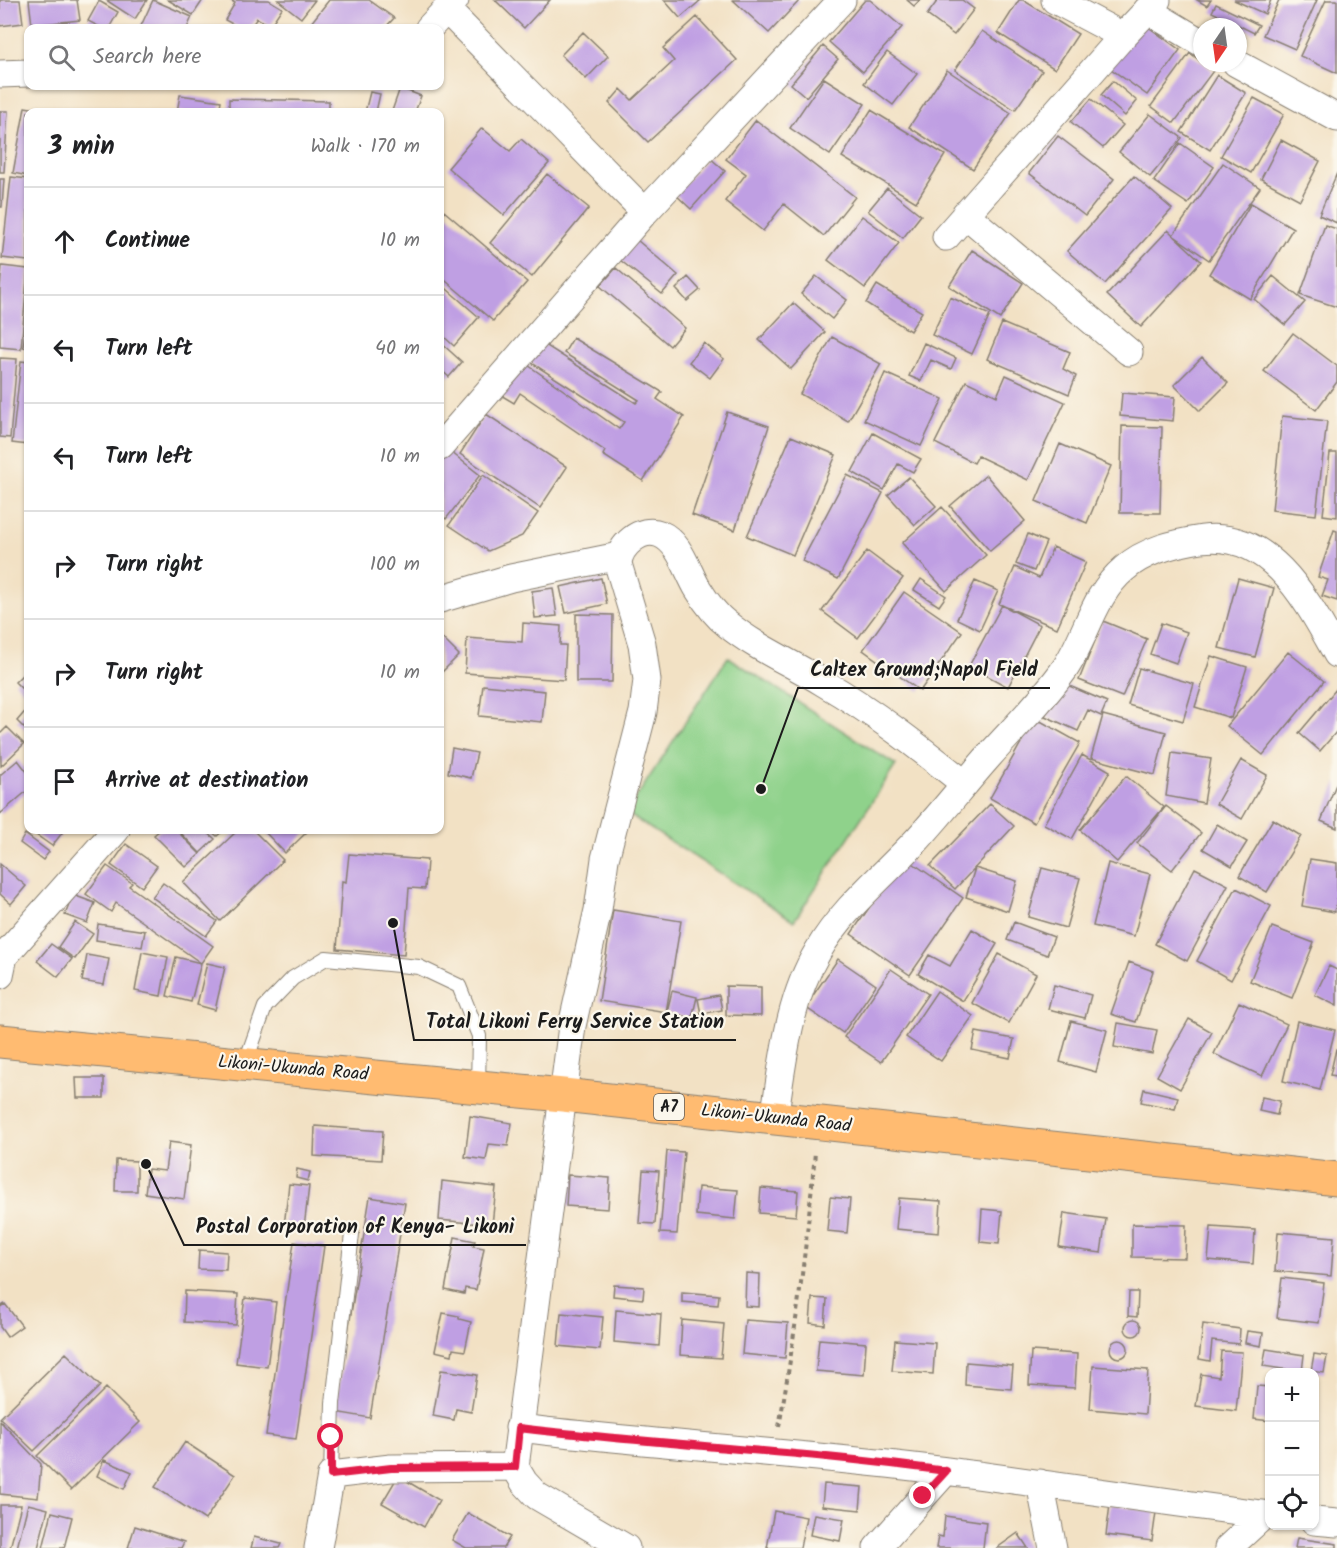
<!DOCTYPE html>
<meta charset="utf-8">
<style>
:root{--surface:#fff;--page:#f2f2f2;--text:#202124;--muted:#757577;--line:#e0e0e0}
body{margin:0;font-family:Kalam,sans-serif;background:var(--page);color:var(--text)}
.controls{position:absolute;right:18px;bottom:18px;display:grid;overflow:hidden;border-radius:12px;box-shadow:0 2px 4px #0004}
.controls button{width:54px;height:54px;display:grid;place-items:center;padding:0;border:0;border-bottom:2px solid var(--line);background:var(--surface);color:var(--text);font:30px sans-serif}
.compass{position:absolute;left:1193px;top:18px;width:54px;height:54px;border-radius:50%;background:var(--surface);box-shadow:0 2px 4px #0004;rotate:193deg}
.stop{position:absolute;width:18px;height:18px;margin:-14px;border:4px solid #e11d48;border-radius:50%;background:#fff}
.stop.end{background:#e11d48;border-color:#fff;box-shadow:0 2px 6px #0008}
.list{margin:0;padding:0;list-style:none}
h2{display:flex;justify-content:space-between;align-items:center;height:78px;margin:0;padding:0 24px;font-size:26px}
h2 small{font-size:20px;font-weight:400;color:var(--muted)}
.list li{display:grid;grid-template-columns:39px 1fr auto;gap:18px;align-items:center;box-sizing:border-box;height:108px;padding:0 24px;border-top:2px solid var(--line)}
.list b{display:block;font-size:22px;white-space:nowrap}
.list em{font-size:20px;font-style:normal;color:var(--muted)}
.icon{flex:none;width:33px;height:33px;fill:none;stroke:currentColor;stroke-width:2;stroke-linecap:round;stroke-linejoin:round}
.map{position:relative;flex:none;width:1337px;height:1548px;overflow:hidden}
.search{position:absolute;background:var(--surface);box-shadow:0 2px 4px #0004;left:24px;top:24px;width:420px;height:66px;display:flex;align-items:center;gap:15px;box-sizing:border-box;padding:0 21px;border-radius:12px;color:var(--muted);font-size:22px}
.panel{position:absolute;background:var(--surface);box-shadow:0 2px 4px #0004;left:24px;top:108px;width:420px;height:726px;border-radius:12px}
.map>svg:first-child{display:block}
.green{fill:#8fd28b;stroke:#567754;stroke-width:1.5}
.building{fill:#bf9fe3}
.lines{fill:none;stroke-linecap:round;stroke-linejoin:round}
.service-casing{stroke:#877e70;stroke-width:16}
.minor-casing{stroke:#877e70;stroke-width:29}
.trunk-casing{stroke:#877e70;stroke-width:35}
.path{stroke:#877e70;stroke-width:4;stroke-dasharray:4.5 4.5;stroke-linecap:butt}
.service{stroke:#fff;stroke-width:14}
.minor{stroke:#fff;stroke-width:27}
.trunk{stroke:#ffbb71;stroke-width:33}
.route{stroke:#e11d48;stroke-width:8}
.labels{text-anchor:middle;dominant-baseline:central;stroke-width:4.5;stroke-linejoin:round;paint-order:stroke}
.shield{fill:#fbf7ec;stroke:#5f5e5a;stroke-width:1.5}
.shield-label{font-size:16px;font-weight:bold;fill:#1c1c1c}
.street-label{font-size:18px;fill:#1c1c1c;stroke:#fbf7ec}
.leader{fill:none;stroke:#1c1c1c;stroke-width:2}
.callout-dot{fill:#1c1c1c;stroke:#fbf7ec;stroke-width:2}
.callout-label{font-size:20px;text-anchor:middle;font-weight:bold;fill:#1c1c1c;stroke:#fbf7ec;stroke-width:4.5;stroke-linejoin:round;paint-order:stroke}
</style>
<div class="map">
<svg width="1337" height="1548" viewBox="0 0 1337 1548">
<rect width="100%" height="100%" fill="#fbf7ec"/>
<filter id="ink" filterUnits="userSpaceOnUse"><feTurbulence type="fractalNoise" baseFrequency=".0167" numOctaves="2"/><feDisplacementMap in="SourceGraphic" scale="12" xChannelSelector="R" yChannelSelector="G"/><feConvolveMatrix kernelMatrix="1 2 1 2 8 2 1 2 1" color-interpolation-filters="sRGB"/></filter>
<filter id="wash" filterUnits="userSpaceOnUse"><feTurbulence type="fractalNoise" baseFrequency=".008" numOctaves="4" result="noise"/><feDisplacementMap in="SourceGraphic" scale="24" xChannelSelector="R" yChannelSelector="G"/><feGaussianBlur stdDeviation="1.35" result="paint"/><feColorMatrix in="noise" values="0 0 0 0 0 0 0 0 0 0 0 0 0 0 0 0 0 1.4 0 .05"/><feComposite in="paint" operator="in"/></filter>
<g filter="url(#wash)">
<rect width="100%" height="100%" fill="#f2e1c4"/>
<path class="green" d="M728 657 896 765 794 921 626 813Z"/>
<g id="blocks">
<path class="building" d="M0 0H20L23 23 0 26Z
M29 0H77L80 20 32 25Z
M106 0H147L135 19Z
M153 0 192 17 187 28H140Z
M168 0H203L193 15Z
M230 0H269L282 8 270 26 257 18 250 28H240L225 20 235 3Z
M278 0H315L301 18Z
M329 0H369L394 18 385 28H307Z
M495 0H550L524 28Z
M664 0H701L680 18Z
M733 0H800L769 33Z
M865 0H870L902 27 863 72 829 42Z
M907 0H920L914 6Z
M938 0H962L974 9 954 35 927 15Z
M1019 0H1023L1078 34 1055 69 998 33Z
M1197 0H1211L1207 6Z
M1234 0H1271L1265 14Z
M1279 0H1317L1295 49 1263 35Z
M1326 0H1337V73L1300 56Z
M99 1 118 12 109 28H102L88 21Z
M1216 4 1259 25 1254 33 1212 12Z
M697 17 737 60 648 142 609 103 621 89 632 100 674 61 663 48Z
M1140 21 1180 50 1147 95 1107 66Z
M982 31 1042 71 1015 110 955 70Z
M583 32 608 56 586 79 561 55Z
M823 46 838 59 806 97 791 84Z
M887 52 917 74 893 105 864 83Z
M1190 53 1213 71 1174 123 1151 106Z
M947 70 1011 113 973 169 909 127Z
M1217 75 1246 93 1210 150 1181 132Z
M824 78 865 104 830 155 790 128Z
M1113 81 1137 101 1125 116 1101 95Z
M400 88 421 96 415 112 392 111Z
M370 92 380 94 376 112H365Z
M180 95 221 101 219 112H177Z
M1254 98 1284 114 1251 173 1221 156Z
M229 99 329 101V112H229Z
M1091 99 1123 125 1103 148 1071 122Z
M25 107 48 111 28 112V176L13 173Z
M871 110 945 155 916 202 842 157Z
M0 111H8L4 172H0Z
M1150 114 1182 138 1150 177 1119 152Z
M756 120 855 197 824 236 784 204 763 231 725 201 746 174 726 159Z
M482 128 510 151 521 139 549 163 504 215 448 168Z
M1058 136 1114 179 1085 216 1029 173Z
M1281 140 1320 161 1300 200 1261 179Z
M1180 143 1214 167 1188 204 1154 181Z
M709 157 725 171 691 209 675 194Z
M1223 163 1260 188 1209 260 1173 235Z
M1337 173V223L1319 215Z
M547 174 589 208 532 277 490 243Z
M1134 176 1172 209 1105 284 1067 251Z
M11 177 28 179V261L2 258Z
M0 179H4L2 207H0Z
M887 188 921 215 903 238 868 211Z
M1251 203 1293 228 1250 299 1209 274Z
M444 211 527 282 493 321 440 276V216Z
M862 216 899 243 865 288 828 260Z
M1325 225 1337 229V307L1300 295Z
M1168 230 1201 261 1141 327 1107 295Z
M637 240 678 275 662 294 620 260Z
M972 250 1023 283 1000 319 949 286Z
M2 266 28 269 21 349 0 347V288Z
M616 268 685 328 670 346 600 286Z
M816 276 847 300 832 319 801 294Z
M1273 276 1305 302 1285 325 1254 299Z
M688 277 700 290 687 301 676 289Z
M440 283 479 317 454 346 440 333Z
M877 285 922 312 910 331 866 303Z
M950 297 990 315 972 354 932 335Z
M793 303 825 332 791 369 759 340Z
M27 319 28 320V348L23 347Z
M1002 323 1070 352 1063 369 1076 376 1069 394 987 359Z
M1293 333 1337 366V382L1316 410 1264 371Z
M832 337 881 364 848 421 800 394Z
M573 338 662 392 657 399 684 417 643 481 603 455 605 451 520 393 514 403 499 394 522 361 619 429 624 422 524 358 536 339 636 403 639 400 564 353Z
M440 342 462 362 449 377 440 369Z
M704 343 724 359 710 378 689 362Z
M924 343 956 358 951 369 931 360 921 381 909 376Z
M1202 357 1228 383 1200 411 1174 385Z
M0 358 17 359 10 438 0 437Z
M21 361 28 362V445L12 443Z
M885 373 943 399 921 446 864 420Z
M1006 375 1065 402 1028 480 978 456 974 463 935 443 966 381 997 396Z
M1122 393 1175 397 1173 421 1120 416Z
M727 412 769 426 735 530 692 515Z
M486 414 567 467 540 508 460 454Z
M1282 416 1327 421 1316 515 1272 510Z
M1122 426 1162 427 1160 513H1120Z
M873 433 921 459 913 472 898 464 884 490 852 472Z
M791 436 836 455 793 555 747 536Z
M1060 444 1111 466 1087 523 1036 501Z
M447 449 480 475 446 519 440 514V458Z
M1330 453H1337V517L1323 515Z
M483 475 538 513 522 536 488 551 449 525Z
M847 475 883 493 838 579 802 561Z
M986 475 1025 521 990 551 950 506Z
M909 477 936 506 915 525 888 495Z
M942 507 986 555 946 591 902 543Z
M1334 530 1337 531V601L1322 596 1328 580 1318 577Z
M1028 534 1046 542 1034 571 1016 564Z
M1053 547 1086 562 1057 628 999 604 1015 567 1039 578Z
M867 551 903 578 858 638 822 611Z
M601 578 607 604 566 613 560 587Z
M1238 578 1274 588 1255 657 1219 648Z
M921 579 946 596 939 606 914 590Z
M975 581 998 591 980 630 957 619Z
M553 588 557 616 535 618 532 591Z
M904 592 962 632 920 691 863 650Z
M1002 605 1040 625 1008 687 969 666Z
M576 614 613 615 612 682H576Z
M1103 621 1147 639 1122 697 1079 680Z
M523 623 561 626 560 645H566L564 680 465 673 467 638 522 642Z
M1161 623 1187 632 1176 663 1150 654Z
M440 636 459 655 440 674Z
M1288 652 1324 681 1263 755 1227 726Z
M1211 656 1247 667 1231 718 1195 707Z
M1139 668 1194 684 1183 721 1128 705Z
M28 669V695L15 682Z
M1060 682 1107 702 1101 716 1088 710 1078 731 1045 716Z
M483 685 545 691 542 722 479 716Z
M1337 688V731L1320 751 1299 733Z
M28 708V732L17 721Z
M1103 715 1166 732 1155 775 1091 758Z
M1035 718 1080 743 1034 823 990 798Z
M7 727 24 744 1 766 0 734Z
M452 748 477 753 471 778 448 773Z
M1172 753 1211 759 1204 803 1166 796Z
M1082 755 1110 771 1072 839 1044 824Z
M18 760 28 773V790L0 814V775Z
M1241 760 1267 775 1242 819 1216 804Z
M1126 776 1164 807 1117 862 1080 830Z
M1337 782V828L1321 821Z
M990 804 1014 826 955 889 930 866Z
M1166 806 1201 833 1172 870 1137 843Z
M1273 819 1301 836 1267 892 1239 876Z
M1217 824 1247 842 1232 866 1203 849Z
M38 830H57L62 833 52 846 35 834Z
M160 830H176L200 854 186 867 154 835Z
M178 830H205L215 839 200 853Z
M210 830H224L217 836Z
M238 830H253L283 860 220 921 183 882Z
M263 830H309L285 853Z
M25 834 49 852 43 860 20 843Z
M126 844 157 866 142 887 111 865Z
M349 854 427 860 425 889 409 888 404 955 337 949 342 881 346 882Z
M904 857 963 898 910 975 851 934Z
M1310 859 1337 863V898L1335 912 1302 906Z
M1108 863 1150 874 1134 936 1093 926Z
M0 864 26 886 11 904 0 894Z
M107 866 132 883 129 886 213 946 201 963 116 903 111 912 86 894Z
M975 868 1017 881 1008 911 966 897Z
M1042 868 1080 878 1066 928 1028 917Z
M1195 868 1228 885 1187 961 1155 944Z
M163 883 217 921 206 936 152 897Z
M1236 888 1271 906 1231 980 1197 961Z
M73 895 95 903 87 923 65 915Z
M613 910 681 921 666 1012 599 1001Z
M75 922 93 934 75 959 58 947Z
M1014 922 1054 937 1047 955 1007 940Z
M98 924 145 931 142 947 96 940Z
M1272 927 1314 943 1292 998 1250 981Z
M972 929 997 944 963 1001 918 974 929 955 950 966Z
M51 944 72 959 58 977 37 961Z
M142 952 168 957 161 996 135 991Z
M999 954 1036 974 1009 1023 972 1003Z
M87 955 109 959 104 985 82 981Z
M176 957 201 963 191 1002 167 996Z
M838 959 876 985 843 1033 805 1007Z
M1129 962 1153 971 1136 1022 1111 1014Z
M207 963 225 967 215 1010 197 1005Z
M1329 966 1337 970V1006L1315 995Z
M891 969 928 994 881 1062 844 1037Z
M1054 985 1091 995 1085 1018 1048 1009Z
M726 986 761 987V1016L726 1015Z
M672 991 697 997 692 1018 667 1012Z
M937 991 973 1016 941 1061 906 1037Z
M719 995 722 1010 701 1014 698 999Z
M1239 1002 1287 1024 1262 1076 1214 1054Z
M1189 1019 1212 1032 1180 1089 1157 1076Z
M1071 1021 1107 1030 1096 1072 1060 1062Z
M1297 1021 1335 1030 1320 1090 1283 1081Z
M1118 1023 1157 1030 1152 1054 1114 1047Z
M976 1032 1014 1039 1010 1058 972 1050Z
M1336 1049H1337V1076L1330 1075Z
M76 1078H104V1098H77Z
M1144 1089 1178 1097 1175 1109 1141 1102Z
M1262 1097 1280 1101 1277 1115 1259 1111Z
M470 1116 512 1123 508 1146 489 1144 486 1160 465 1157Z
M315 1126 383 1131 381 1160 314 1156Z
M169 1142 191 1145 184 1199 145 1193 148 1169 165 1171Z
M667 1151 684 1152 677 1234 660 1233Z
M116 1160 137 1161V1191H115Z
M297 1169 310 1172 308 1181 296 1178Z
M643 1170 659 1171 655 1224 639 1223Z
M568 1175 610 1178 608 1209 566 1206Z
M442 1181 496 1187 492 1225 439 1220Z
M289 1184 309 1186 304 1228 284 1226Z
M698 1187 738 1190 735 1219 696 1215Z
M761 1188 798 1191 796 1216 759 1213Z
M370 1197 405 1203 370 1418 335 1412Z
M830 1197 850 1199 847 1233 827 1231Z
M899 1198 941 1201 939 1233 896 1229Z
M982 1209 1002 1211 999 1244 980 1242Z
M1064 1213 1106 1219 1101 1253 1059 1247Z
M1132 1224 1186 1225 1185 1258 1132 1257Z
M1211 1227 1255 1230 1253 1264 1208 1260Z
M1278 1232 1334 1237 1331 1276 1275 1271Z
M455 1237 475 1241 473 1246 484 1248 476 1290 465 1288 464 1294 445 1290Z
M294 1242 324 1246 296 1439 266 1435Z
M199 1250 227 1252 226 1270 198 1269Z
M746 1273 760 1274 759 1307 745 1306Z
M1282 1278 1324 1283 1319 1323 1277 1318Z
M614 1285 644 1287 643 1299 613 1296Z
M185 1291 238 1294 236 1325 184 1322Z
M682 1292 719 1295 718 1305 682 1302Z
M1129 1292H1138L1137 1317 1128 1316Z
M245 1298 276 1302 267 1367 236 1363Z
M812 1298 827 1299 825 1325 810 1323Z
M5 1304 22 1326 7 1337 0 1327V1307Z
M616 1310 661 1314 659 1346 614 1342Z
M443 1313 459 1316V1319L471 1322 465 1351 453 1349 452 1355 435 1351Z
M561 1313 603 1317 600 1350 558 1346Z
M682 1320 724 1324 721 1358 680 1355Z
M745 1320 788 1323 785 1358 742 1354Z
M1125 1328a8 8 0 1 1 16 0a8 8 0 1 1-16 0Z
M1203 1324 1240 1329 1239 1344 1212 1341 1210 1361 1199 1359Z
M1247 1331 1263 1333 1261 1346 1245 1343Z
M819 1339 866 1343 864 1375 816 1371Z
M1110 1349a9 9 0 1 1 18 0a9 9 0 1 1-18 0Z
M895 1340 935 1343 933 1374 892 1371Z
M1266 1349 1304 1355 1302 1372 1263 1366Z
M1031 1351 1077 1354 1075 1388 1029 1385Z
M1221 1351 1242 1352 1236 1411 1196 1406 1201 1374 1219 1377Z
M66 1353 100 1386 34 1451 0 1418Z
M1314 1354 1327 1356 1324 1373 1311 1371Z
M966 1362 1013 1366 1011 1389 965 1385Z
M1093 1366 1148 1370 1145 1414 1090 1409Z
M441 1370 477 1375 471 1412 456 1409 454 1420 433 1416Z
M1257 1386 1270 1387V1421L1254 1419Z
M106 1388 140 1422 71 1490 37 1456Z
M0 1421 41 1464 38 1498 0 1494Z
M185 1442 235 1475 205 1520 155 1487Z
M104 1460 132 1472 124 1489 97 1476Z
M398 1476 439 1500 424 1527 382 1503Z
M824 1484 862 1487 860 1510 822 1506Z
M28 1504 48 1509 38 1548H17Z
M0 1505H21L10 1548H0Z
M1110 1505 1156 1512 1152 1541 1106 1535Z
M774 1511 806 1517 800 1548H767Z
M52 1512 72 1517 64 1548H43Z
M468 1513 510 1537 503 1548H466L452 1540Z
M814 1514 844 1519 840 1541 810 1535Z
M945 1516 986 1522 983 1548H936L938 1536 943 1537Z
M135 1526 184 1542 181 1548H128Z
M1018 1533 1028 1548H997Z
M254 1537 281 1544 279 1548H251Z
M1297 1538 1337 1544V1548H1295Z"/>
</g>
</g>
<g filter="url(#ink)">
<use href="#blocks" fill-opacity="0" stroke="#877e70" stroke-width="1.5"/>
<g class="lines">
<g class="service-casing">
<path id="service" d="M245 1064 265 1007 293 978 326 958 419 967 459 986 479 1036 478 1087
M331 1475 333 1403 352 1234"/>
</g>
<g class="minor-casing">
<path id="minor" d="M1055 0 1123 36
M1147 10 1202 43
M429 28 455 0
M1236 63 1337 118
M0 74 28 73
M645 212 842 0
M965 214 1129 352
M946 237 1123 36 1157 0
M440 447 645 212 447 10
M440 599 511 578 619 556
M0 975 4 956 116 830
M774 1119C783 1062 788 1001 818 951 843 908 882 877 915 842 941 814 964 784 989 756 1014 728 1042 701 1064 670 1086 638 1093 595 1124 569 1145 550 1175 543 1202 539 1272 530 1308 603 1337 654
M519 1428C653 1444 788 1452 922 1468 1038 1482 1154 1501 1270 1515
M1040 1483 1053 1548
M1314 1521 1337 1523
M318 1548 331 1475 391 1468 515 1467
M626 1548 537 1496 524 1482 515 1467 572 1026 598 910 605 859 643 712 647 680 642 644 618 564C619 546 641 526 660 534 680 542 687 571 698 589 706 602 715 615 727 624 756 648 792 663 824 683 874 712 920 748 965 784
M877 1548 946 1471
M1228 1548 1264 1515"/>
</g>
<g class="trunk-casing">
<path id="trunk" d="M0 1041 563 1095 1337 1179"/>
</g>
<path class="path" d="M779 1427C795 1336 807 1244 815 1152"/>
<use href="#service" class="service"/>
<use href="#minor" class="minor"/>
<use href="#trunk" class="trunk"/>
</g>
</g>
<g class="lines" filter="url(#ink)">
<path class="route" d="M331 1437V1475L391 1468 515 1467 519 1428C661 1445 804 1451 946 1471L923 1496"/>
</g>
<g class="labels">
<rect class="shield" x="654" y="1094" width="30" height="26" rx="4.5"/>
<g class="shield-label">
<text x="669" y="1107">A7</text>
</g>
<g class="street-label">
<text transform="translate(293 1069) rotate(5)">Likoni-Ukunda Road</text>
<text transform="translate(776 1119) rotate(6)">Likoni-Ukunda Road</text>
</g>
</g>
<path class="leader" d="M761 789L798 688H1050M393 923L414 1040H736M146 1164L184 1245H526"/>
<g class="callout-dot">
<circle cx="761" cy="789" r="6"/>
<circle cx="393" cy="923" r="6"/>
<circle cx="146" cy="1164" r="6"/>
</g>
<g class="callout-label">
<text x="924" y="676">Caltex Ground;Napol Field</text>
<text x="575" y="1028">Total Likoni Ferry Service Station</text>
<text x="355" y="1233">Postal Corporation of Kenya- Likoni</text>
</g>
</svg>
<div class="controls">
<button>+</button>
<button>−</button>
<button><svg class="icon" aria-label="locate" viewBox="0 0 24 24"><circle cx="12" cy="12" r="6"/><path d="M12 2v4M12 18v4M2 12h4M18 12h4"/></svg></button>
</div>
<svg class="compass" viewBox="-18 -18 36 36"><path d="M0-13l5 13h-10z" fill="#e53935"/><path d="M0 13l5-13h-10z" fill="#757577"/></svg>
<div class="stop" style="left:331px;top:1437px"></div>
<div class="stop end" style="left:923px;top:1496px"></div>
<div class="search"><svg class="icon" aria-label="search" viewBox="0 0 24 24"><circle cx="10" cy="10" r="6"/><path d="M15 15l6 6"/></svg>Search here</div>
<section class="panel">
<h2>3 min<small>Walk · 170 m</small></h2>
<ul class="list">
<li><svg class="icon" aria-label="ahead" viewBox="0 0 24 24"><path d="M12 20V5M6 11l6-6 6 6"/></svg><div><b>Continue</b></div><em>10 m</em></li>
<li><svg class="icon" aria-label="left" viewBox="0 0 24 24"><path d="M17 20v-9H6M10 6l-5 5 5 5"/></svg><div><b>Turn left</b></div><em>40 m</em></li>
<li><svg class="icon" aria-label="left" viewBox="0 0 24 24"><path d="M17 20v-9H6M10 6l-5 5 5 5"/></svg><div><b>Turn left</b></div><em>10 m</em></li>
<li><svg class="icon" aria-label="right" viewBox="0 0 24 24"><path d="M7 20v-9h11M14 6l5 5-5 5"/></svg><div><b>Turn right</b></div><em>100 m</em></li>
<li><svg class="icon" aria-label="right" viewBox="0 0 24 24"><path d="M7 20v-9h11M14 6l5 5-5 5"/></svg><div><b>Turn right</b></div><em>10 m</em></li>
<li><svg class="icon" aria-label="arrive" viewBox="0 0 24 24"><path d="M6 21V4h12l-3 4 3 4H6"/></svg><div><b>Arrive at destination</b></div></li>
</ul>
</section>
</div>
